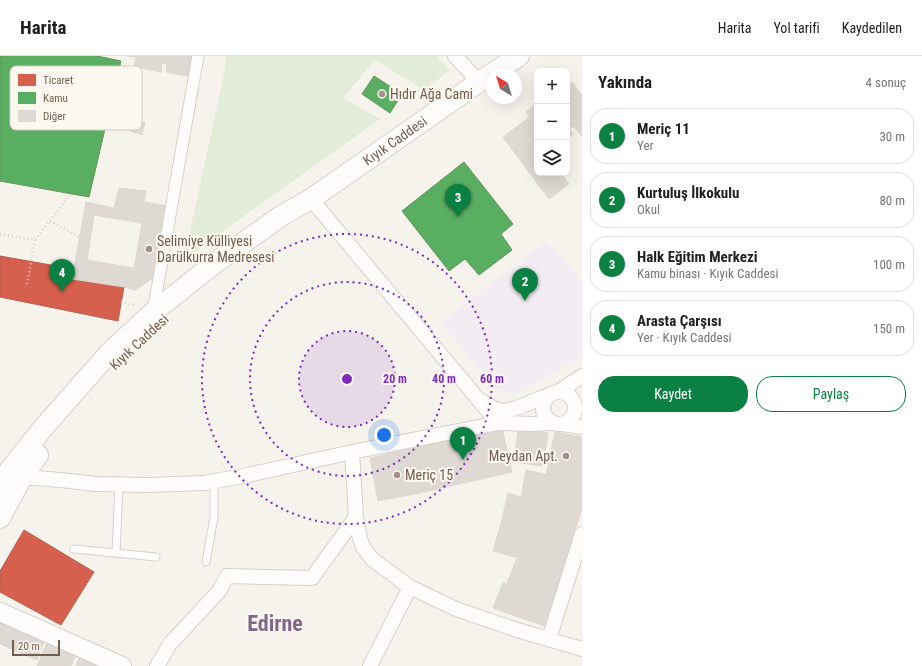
<!DOCTYPE html>
<html lang="tr">
<meta charset="utf-8">
<style>
:root{--surface:#fff;--page:#f6f6f6;--text:#202124;--muted:#757577;--line:#e0e0e0;--accent:#0b8043}
body{margin:0;font-family:"Roboto Condensed",sans-serif;background:var(--page);color:var(--text)}
.controls{position:absolute;right:12px;top:12px;display:grid;overflow:hidden;border-radius:8px;box-shadow:0 4px 16px #0002}
.controls button{width:36px;height:36px;display:grid;place-items:center;padding:0;border:0;border-bottom:1px solid var(--line);background:var(--surface);color:var(--text);font:20px sans-serif}
.compass{position:absolute;left:486px;top:12px;width:36px;height:36px;border-radius:50%;background:var(--surface);box-shadow:0 4px 16px #0002;rotate:322deg}
.scale{position:absolute;left:12px;bottom:10px;width:48px;box-sizing:border-box;padding-left:4px;border:2px solid #725d50;border-top:0;font-size:11px;line-height:14px;white-space:nowrap;color:#725d50;-webkit-text-stroke:3px #fdf8ef;paint-order:stroke}
.you{position:absolute;left:384px;top:379px;width:14px;height:14px;margin:-10px;border:3px solid #fff;border-radius:50%;background:#1a73e8;box-shadow:0 0 0 6px #1a73e833}
.badge{display:grid;place-items:center;width:26px;height:26px;border-radius:50%;background:var(--accent);color:#fff;font-size:13px;font-weight:700}
.pin{position:absolute;translate:-50% -33px;filter:drop-shadow(0 1px 2px #0008)}
.pin::after{content:'';position:absolute;top:21px;width:14px;height:12px;background:inherit;clip-path:polygon(0 0,100% 0,50% 100%)}
.list{margin:0;padding:0;list-style:none}
h2{display:flex;justify-content:space-between;align-items:center;height:52px;margin:0;padding:0 16px;font-size:17px}
h2 small{font-size:13px;font-weight:400;color:var(--muted)}
.list li{display:grid;grid-template-columns:26px 1fr auto;gap:12px;align-items:center;box-sizing:border-box;height:56px;margin:0 8px 8px;padding:0 8px;border:1px solid var(--line);border-radius:16px}
.list b{display:block;font-size:15px;white-space:nowrap}
.list p{margin:0;font-size:13px;white-space:nowrap;color:var(--muted)}
.list em{font-size:13px;font-style:normal;color:var(--muted)}
.actions{display:flex;gap:8px;padding:12px 16px}
.actions a{flex:1;padding:9px 0;border:1px solid var(--accent);border-radius:16px;text-align:center;font-size:14px;color:var(--accent)}
.actions .main{background:var(--accent);color:#fff}
.icon{flex:none;width:22px;height:22px;fill:none;stroke:currentColor;stroke-width:2;stroke-linecap:round;stroke-linejoin:round}
.map{position:relative;flex:none;width:582px;height:610px;overflow:hidden}
header{display:flex;align-items:center;gap:24px;box-sizing:border-box;height:56px;padding:0 20px;background:var(--surface);border-bottom:1px solid var(--line)}
header strong{font-size:19px}
nav{display:flex;gap:22px;margin-inline-start:auto;font-size:14px}
main{display:flex}
aside{flex:1;background:var(--surface)}
.map>svg:first-child{display:block}
.education{fill:#f3ecf2}
.green{fill:#e3ecd9}
.shops{fill:#d6604d;stroke:#b85f4e}
.public{fill:#5aae61;stroke:#61965c}
.building{fill:#dfd9d3;stroke:#ded7d0;fill-rule:evenodd}
.lines{fill:none;stroke-linecap:round;stroke-linejoin:round}
.service-casing{stroke:#d5d0cb;stroke-width:9}
.pedestrian-casing{stroke:#d5d0cb;stroke-width:13}
.minor-casing{stroke:#d5d0cb;stroke-width:16}
.tertiary-casing{stroke:#d5d0cb;stroke-width:20}
.secondary-casing{stroke:#d6d0cb;stroke-width:22}
.path{stroke:#d7d1cd;stroke-width:2.5;stroke-dasharray:1 3;stroke-linecap:butt}
.service{stroke:#fefdfc;stroke-width:7}
.pedestrian{stroke:#fefdfc;stroke-width:11}
.minor{stroke:#fefdfc;stroke-width:14}
.tertiary{stroke:#fefdfc;stroke-width:18}
.secondary{stroke:#fefdfc;stroke-width:20}
.ring{fill:none;stroke:#7b2cbf;stroke-width:2;stroke-dasharray:2 4}
.poi-dot{fill:#a09287;stroke:#fdf8ef;stroke-width:1.5}
.labels{text-anchor:middle;dominant-baseline:central;stroke-width:4;stroke-linejoin:round;paint-order:stroke}
.poi-label{font-size:14px;fill:#725d50;stroke:#fdf8ef;text-anchor:start}
.street-label{font-size:14px;fill:#725d50;stroke:#fdf8ef}
.town-label{font-size:22px;font-weight:bold;fill:#82678d;stroke:#fdf8ef}
.key{fill:#fdf8ef;stroke:#d3cabf;stroke-width:1}
.key-label{font-size:11px;fill:#725d50}
.centre{fill:#7b2cbf;stroke:#fdf8ef;stroke-width:2}
.ring-label{font-size:12px;text-anchor:middle;font-weight:bold;fill:#7b2cbf;stroke:#fdf8ef;stroke-width:4;stroke-linejoin:round;paint-order:stroke}
</style>
<header>
<strong>Harita</strong>
<nav><a>Harita</a><a>Yol tarifi</a><a>Kaydedilen</a></nav>
</header>
<main>
<div class="map">
<svg width="582" height="610" viewBox="0 0 582 610">
<rect width="100%" height="100%" fill="#f6f3ed"/>
<path class="education" d="M546 185 582 225V300L520 336 506 338 493 331 441 266Z"/>
<path class="green" d="M226 0H437L450 14 424 34 375 4 343 42 380 63 184 203 225 13Z"/>
<path class="shops" d="M0 200 62 211 61 222 124 231 118 265 0 241Z
M24 474 94 516 61 569 0 536V515Z"/>
<path class="public" d="M0 0H97L121 5 89 141 0 125Z
M374 20 402 38 390 57 362 38Z
M464 106 513 168 501 178 512 194 479 219 465 203 449 215 402 155Z"/>
<path class="building" d="M127 0H192L188 20 166 16 167 8 162 7 161 16 134 11 136 1Z
M572 26 582 39V81L574 70 569 73 573 78 567 83V30Z
M537 48V117H561L569 128 549 143 503 81 530 61 526 56Z
M134 64 145 67 142 79 130 75Z
M119 132 146 135 144 146 168 150 156 220 135 234 124 231 72 223 86 146 114 152ZM94 159 142 167 134 212 87 204Z
M502 372 512 416 424 436 414 392Z
M518 373 548 377 543 410 514 406Z
M555 376 582 381V426L546 419Z
M414 392 424 436 378 445 370 402Z
M526 414 582 426V453L580 459 521 442Z
M508 437 580 459 570 490 501 468Z
M501 468 570 490 563 514 493 495Z
M517 502 563 514 556 542 507 527Z
M503 527 556 542 547 571 493 552Z
M0 564 45 583 37 604 0 588Z
M49 582 78 594 71 610H37Z
M81 597 101 604 99 610H76Z"/>
<g class="lines">
<g class="service-casing">
<path id="service" d="M74 493 156 501
M116 497 119 428
M206 506 214 461V425"/>
</g>
<g class="pedestrian-casing">
<path id="pedestrian" d="M153 256 198 0"/>
</g>
<g class="minor-casing">
<path id="minor" d="M455 0 479 26
M311 143 498 367
M543 352a16 16 0 1 1 32 0a16 16 0 1 1-32 0Z
M558 336 582 320
M483 346C489 350 496 354 503 355 514 355 540 342 551 338
M562 368 582 371
M352 396 356 461 360 483 363 491 373 504 410 531 456 553 514 573 582 593
M22 421 61 424 96 428 148 429 204 427 248 419 352 396 498 367 531 368 552 367
M549 583 582 478
M157 610 170 588 220 534 227 520 312 522 356 461
M370 610 410 531"/>
</g>
<g class="tertiary-casing">
<path id="tertiary" d="M0 556 122 610"/>
</g>
<g class="secondary-casing">
<g id="secondary">
<path id="s1" d="M0 430 9 415 43 372 110 296 151 258 215 207 281 160 311 143 479 26 519 0"/>
<path d="M0 462 22 421 38 399"/>
</g>
</g>
<path class="path" d="M50 165 79 181
M0 178 35 184 71 138
M27 228 35 184
M121 246 134 249"/>
<use href="#service" class="service"/>
<use href="#pedestrian" class="pedestrian"/>
<use href="#minor" class="minor"/>
<use href="#tertiary" class="tertiary"/>
<use href="#secondary" class="secondary"/>
</g>
<circle cx="347" cy="323" r="48" fill="#7b2cbf" fill-opacity=".12"/>
<g class="ring">
<circle cx="347" cy="323" r="48"/>
<circle cx="347" cy="323" r="97"/>
<circle cx="347" cy="323" r="145"/>
</g>
<g class="poi-dot">
<circle cx="382" cy="38" r="4"/>
<circle cx="149" cy="193" r="4"/>
<circle cx="566" cy="400" r="4"/>
<circle cx="397" cy="419" r="4"/>
</g>
<g class="labels">
<g class="poi-label">
<text x="390" y="38">Hıdır Ağa Cami</text>
<text x="157" y="185">Selimiye Külliyesi<tspan x="157" dy="16">Darülkurra Medresesi</tspan></text>
<text x="558" y="400" text-anchor="end">Meydan Apt.</text>
<text x="405" y="419">Meriç 15</text>
</g>
<g class="street-label">
<text stroke="none"><textPath href="#s1" startOffset="529">Kıyık Caddesi</textPath></text>
<text transform="translate(139 286) rotate(-43)">Kıyık Caddesi</text>
</g>
<g class="town-label">
<text x="275" y="567">Edirne</text>
</g>
</g>
<rect x="10" y="10" width="132" height="64" rx="6" class="key"/>
<rect x="18" y="18" width="18" height="12" fill="#d6604d"/>
<rect x="18" y="36" width="18" height="12" fill="#5aae61"/>
<rect x="18" y="54" width="18" height="12" fill="#dfd9d3"/>
<g class="key-label">
<text x="43" y="28">Ticaret</text>
<text x="43" y="46">Kamu</text>
<text x="43" y="64">Diğer</text>
</g>
<circle cx="347" cy="323" r="6" class="centre"/>
<g class="ring-label">
<text x="395" y="327">20 m</text>
<text x="444" y="327">40 m</text>
<text x="492" y="327">60 m</text>
</g>
</svg>
<div class="controls">
<button>+</button>
<button>−</button>
<button><svg class="icon" aria-label="layers" viewBox="0 0 24 24"><path d="M12 4l9 5-9 5-9-5zM3 14l9 5 9-5"/></svg></button>
</div>
<svg class="compass" viewBox="-18 -18 36 36"><path d="M0-13l5 13h-10z" fill="#e53935"/><path d="M0 13l5-13h-10z" fill="#757577"/></svg>
<div class="scale">20 m</div>
<div class="you"></div>
<div class="pin badge" style="left:463px;top:404px">1</div>
<div class="pin badge" style="left:525px;top:245px">2</div>
<div class="pin badge" style="left:458px;top:161px">3</div>
<div class="pin badge" style="left:62px;top:236px">4</div>
</div>
<aside>
<h2>Yakında<small>4 sonuç</small></h2>
<ul class="list">
<li><span class="badge">1</span><div><b>Meriç 11</b><p>Yer</p></div><em>30 m</em></li>
<li><span class="badge">2</span><div><b>Kurtuluş İlkokulu</b><p>Okul</p></div><em>80 m</em></li>
<li><span class="badge">3</span><div><b>Halk Eğitim Merkezi</b><p>Kamu binası · Kıyık Caddesi</p></div><em>100 m</em></li>
<li><span class="badge">4</span><div><b>Arasta Çarşısı</b><p>Yer · Kıyık Caddesi</p></div><em>150 m</em></li>
</ul>
<div class="actions"><a class="main">Kaydet</a><a>Paylaş</a></div>
</aside>
</main>
